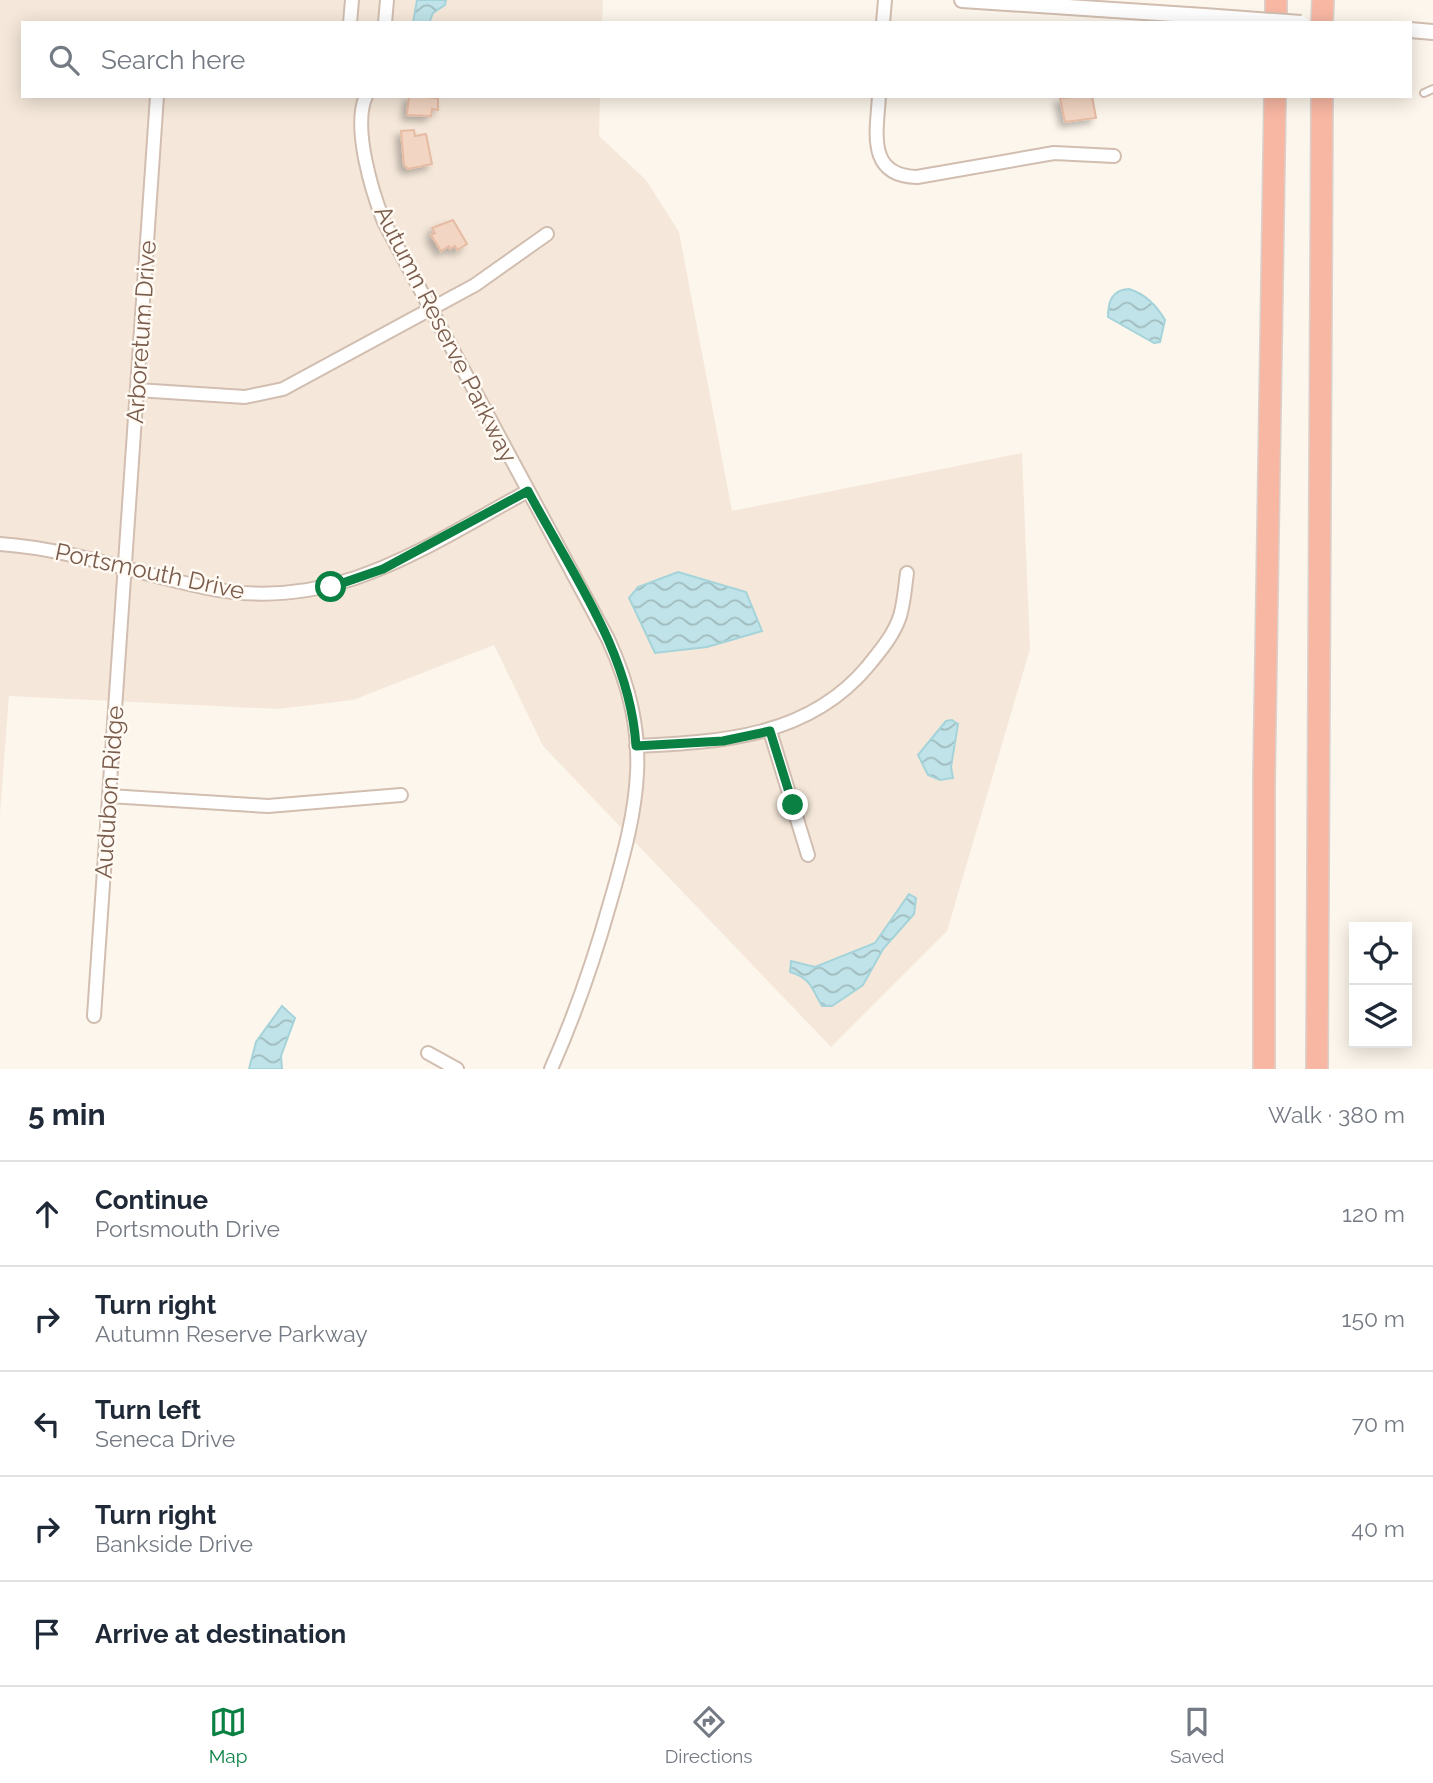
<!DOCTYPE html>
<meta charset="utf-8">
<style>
:root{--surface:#fff;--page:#f2f2f3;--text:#1f2937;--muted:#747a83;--line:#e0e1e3;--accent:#0b8043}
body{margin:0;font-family:Raleway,sans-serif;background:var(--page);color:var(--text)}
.controls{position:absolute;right:21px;bottom:21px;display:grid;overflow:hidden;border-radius:0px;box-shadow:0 4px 18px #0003}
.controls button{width:63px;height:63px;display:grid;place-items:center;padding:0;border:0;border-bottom:2px solid var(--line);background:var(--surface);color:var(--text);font:35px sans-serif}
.stop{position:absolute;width:21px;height:21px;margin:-16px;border:5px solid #0b8043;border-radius:50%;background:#fff}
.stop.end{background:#0b8043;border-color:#fff;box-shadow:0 2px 7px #0008}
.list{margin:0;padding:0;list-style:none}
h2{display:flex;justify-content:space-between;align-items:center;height:91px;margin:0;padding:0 28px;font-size:30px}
h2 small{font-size:23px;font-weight:400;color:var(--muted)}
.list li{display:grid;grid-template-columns:46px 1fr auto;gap:21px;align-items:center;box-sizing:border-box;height:105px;padding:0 28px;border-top:2px solid var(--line)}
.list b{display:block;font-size:26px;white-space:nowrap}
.list p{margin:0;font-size:23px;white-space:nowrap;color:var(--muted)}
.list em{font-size:23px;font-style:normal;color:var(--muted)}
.icon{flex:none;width:38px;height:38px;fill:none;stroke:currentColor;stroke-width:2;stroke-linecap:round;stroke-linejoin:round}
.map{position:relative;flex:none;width:1433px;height:1069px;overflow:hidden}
.search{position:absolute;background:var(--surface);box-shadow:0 4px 18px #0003;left:21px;right:21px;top:21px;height:77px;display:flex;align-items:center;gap:18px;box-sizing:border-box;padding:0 24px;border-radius:0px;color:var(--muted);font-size:26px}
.sheet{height:616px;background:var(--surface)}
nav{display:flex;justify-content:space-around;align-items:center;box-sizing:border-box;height:98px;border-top:2px solid var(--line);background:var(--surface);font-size:19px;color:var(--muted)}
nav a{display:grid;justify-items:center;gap:4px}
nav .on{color:var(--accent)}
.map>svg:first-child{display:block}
.residential{fill:#f5e8da}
.water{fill:url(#water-waves);stroke:#a5d3da;stroke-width:2}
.building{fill:#f3d5c3;stroke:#e6bba3;stroke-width:2;filter:url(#shadow)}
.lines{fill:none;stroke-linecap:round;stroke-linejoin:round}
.service-casing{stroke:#d1beb0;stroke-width:10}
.minor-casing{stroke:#d1beb0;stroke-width:16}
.tertiary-casing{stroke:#d1beb0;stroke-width:18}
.motorway-casing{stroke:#dad1cd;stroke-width:24}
.service{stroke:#fff;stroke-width:6}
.minor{stroke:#fff;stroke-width:12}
.tertiary{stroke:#fff;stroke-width:14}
.motorway{stroke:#f7b7a3;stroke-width:21}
.tertiary-bridge-casing{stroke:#d1beb0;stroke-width:18;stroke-linecap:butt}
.tertiary-bridge{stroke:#fff;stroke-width:14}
.route{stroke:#0b8043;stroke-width:9}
.labels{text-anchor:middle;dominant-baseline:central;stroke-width:5;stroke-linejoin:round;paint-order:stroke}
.street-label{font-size:24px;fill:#7a5c4d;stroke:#fffaf3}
</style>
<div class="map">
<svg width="1433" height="1069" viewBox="0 0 1433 1069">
<defs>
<pattern id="water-waves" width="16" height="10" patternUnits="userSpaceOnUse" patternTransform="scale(1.75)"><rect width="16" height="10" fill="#bfe3e8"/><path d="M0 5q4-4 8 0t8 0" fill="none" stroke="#a0bbbe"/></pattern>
<filter id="shadow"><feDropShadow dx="-5" dy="5" stdDeviation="3.5" flood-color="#0004"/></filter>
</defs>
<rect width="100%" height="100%" fill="#fdf6ec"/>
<path class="residential" d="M0 0H603L602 23H23V96H600L599 136 646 180 679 232 732 511 1022 453 1030 649 947 931 831 1047 543 746 494 645 353 700 278 709 9 696 0 814Z"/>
<path class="water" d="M417 0H446L445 5 433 13 429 23H413Z
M1129 289C1145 294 1157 306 1165 320L1160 342 1154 343 1108 317C1108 301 1112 290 1129 289Z
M678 572 746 592 762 631 707 647 655 653 629 598 638 587Z
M952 720 958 724 951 767 953 778 940 780 928 775 918 755 946 721Z
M909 894 916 898 914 914 883 949 863 985 832 1006H822C812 989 811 978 790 972L791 961 815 967 875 943Z
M282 1006 295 1018 281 1056 282 1069H249L256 1042Z"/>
<path class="building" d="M409 96 438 98V110L432 109 431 116 407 115Z
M1092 96 1096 118 1065 122 1060 98Z
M414 130 415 136 426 134 432 164 408 169 404 165 401 131Z
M453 220 467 244 457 250 455 246 450 249 449 246 441 251 431 235 435 233 432 228Z"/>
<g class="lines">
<g class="service-casing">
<path id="service" d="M1424 93 1433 89"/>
</g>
<g class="minor-casing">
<path id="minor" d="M350 23 352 0
M385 23 387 0
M883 23 885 0
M366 96C352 127 372 192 384 222L608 639C654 739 639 803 610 903 594 960 575 1015 551 1069
M879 96C877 131 866 176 917 177L1054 153 1114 156
M137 390 245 397 283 389 475 285 547 234
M0 544C71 549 138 574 207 588 333 614 423 548 528 491
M770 731 808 855
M636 746C722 742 809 737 868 666 880 651 894 635 900 616 904 603 905 587 907 573
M109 796 268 806 401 795
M94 1016 157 96
M428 1053 457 1069"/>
</g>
<g class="tertiary-casing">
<path id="tertiary" d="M962 0 1204 16
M1410 30 1433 32"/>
</g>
<g class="motorway-casing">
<path id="motorway" d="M1276 23V0
M1322 23 1323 0
M1264 1069V781L1275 96
M1317 1069 1322 96"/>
</g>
<use href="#service" class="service"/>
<use href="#minor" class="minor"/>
<use href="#tertiary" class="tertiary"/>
<use href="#motorway" class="motorway"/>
<g class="tertiary-bridge-casing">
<path id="tertiary-bridge" d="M1204 16 1301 23"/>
</g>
<use href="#tertiary-bridge" class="tertiary-bridge"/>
</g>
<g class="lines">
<path class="route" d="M331 587 383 569 528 491C571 572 630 652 636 746L723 741 770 731 793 805"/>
</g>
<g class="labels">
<g class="street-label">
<text transform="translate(141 332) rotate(-86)">Arboretum Drive</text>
<text transform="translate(446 334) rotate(63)">Autumn Reserve Parkway</text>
<text transform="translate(150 571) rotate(12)">Portsmouth Drive</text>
<text transform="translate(109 792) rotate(-86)">Audubon Ridge</text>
</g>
</g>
</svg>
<div class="controls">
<button><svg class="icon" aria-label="locate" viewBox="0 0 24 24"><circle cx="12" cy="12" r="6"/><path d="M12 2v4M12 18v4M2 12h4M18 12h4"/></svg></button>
<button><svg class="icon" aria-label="layers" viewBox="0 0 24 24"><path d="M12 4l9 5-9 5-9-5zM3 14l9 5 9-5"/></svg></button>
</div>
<div class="stop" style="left:331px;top:587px"></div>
<div class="stop end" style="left:793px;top:805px"></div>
<div class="search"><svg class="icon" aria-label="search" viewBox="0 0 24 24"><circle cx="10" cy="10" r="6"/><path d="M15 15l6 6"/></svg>Search here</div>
</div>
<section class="sheet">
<h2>5 min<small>Walk · 380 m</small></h2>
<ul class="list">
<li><svg class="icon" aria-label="ahead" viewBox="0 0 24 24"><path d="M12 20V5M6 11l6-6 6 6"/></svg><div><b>Continue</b><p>Portsmouth Drive</p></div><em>120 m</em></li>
<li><svg class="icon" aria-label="right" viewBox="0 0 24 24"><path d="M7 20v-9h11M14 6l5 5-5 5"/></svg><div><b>Turn right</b><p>Autumn Reserve Parkway</p></div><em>150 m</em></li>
<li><svg class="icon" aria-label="left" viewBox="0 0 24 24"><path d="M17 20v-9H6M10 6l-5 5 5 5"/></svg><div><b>Turn left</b><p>Seneca Drive</p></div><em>70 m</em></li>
<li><svg class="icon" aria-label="right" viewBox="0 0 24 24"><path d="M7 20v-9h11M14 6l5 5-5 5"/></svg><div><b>Turn right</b><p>Bankside Drive</p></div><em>40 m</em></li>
<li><svg class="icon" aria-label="arrive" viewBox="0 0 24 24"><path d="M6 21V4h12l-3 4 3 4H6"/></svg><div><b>Arrive at destination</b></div></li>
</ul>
</section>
<nav>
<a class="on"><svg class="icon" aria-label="map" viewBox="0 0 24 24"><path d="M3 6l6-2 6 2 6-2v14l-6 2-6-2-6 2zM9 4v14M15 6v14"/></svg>Map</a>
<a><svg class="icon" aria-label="directions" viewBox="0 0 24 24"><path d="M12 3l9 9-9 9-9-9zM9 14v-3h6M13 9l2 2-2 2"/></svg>Directions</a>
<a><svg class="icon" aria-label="saved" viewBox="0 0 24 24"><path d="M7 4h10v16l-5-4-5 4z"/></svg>Saved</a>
</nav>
